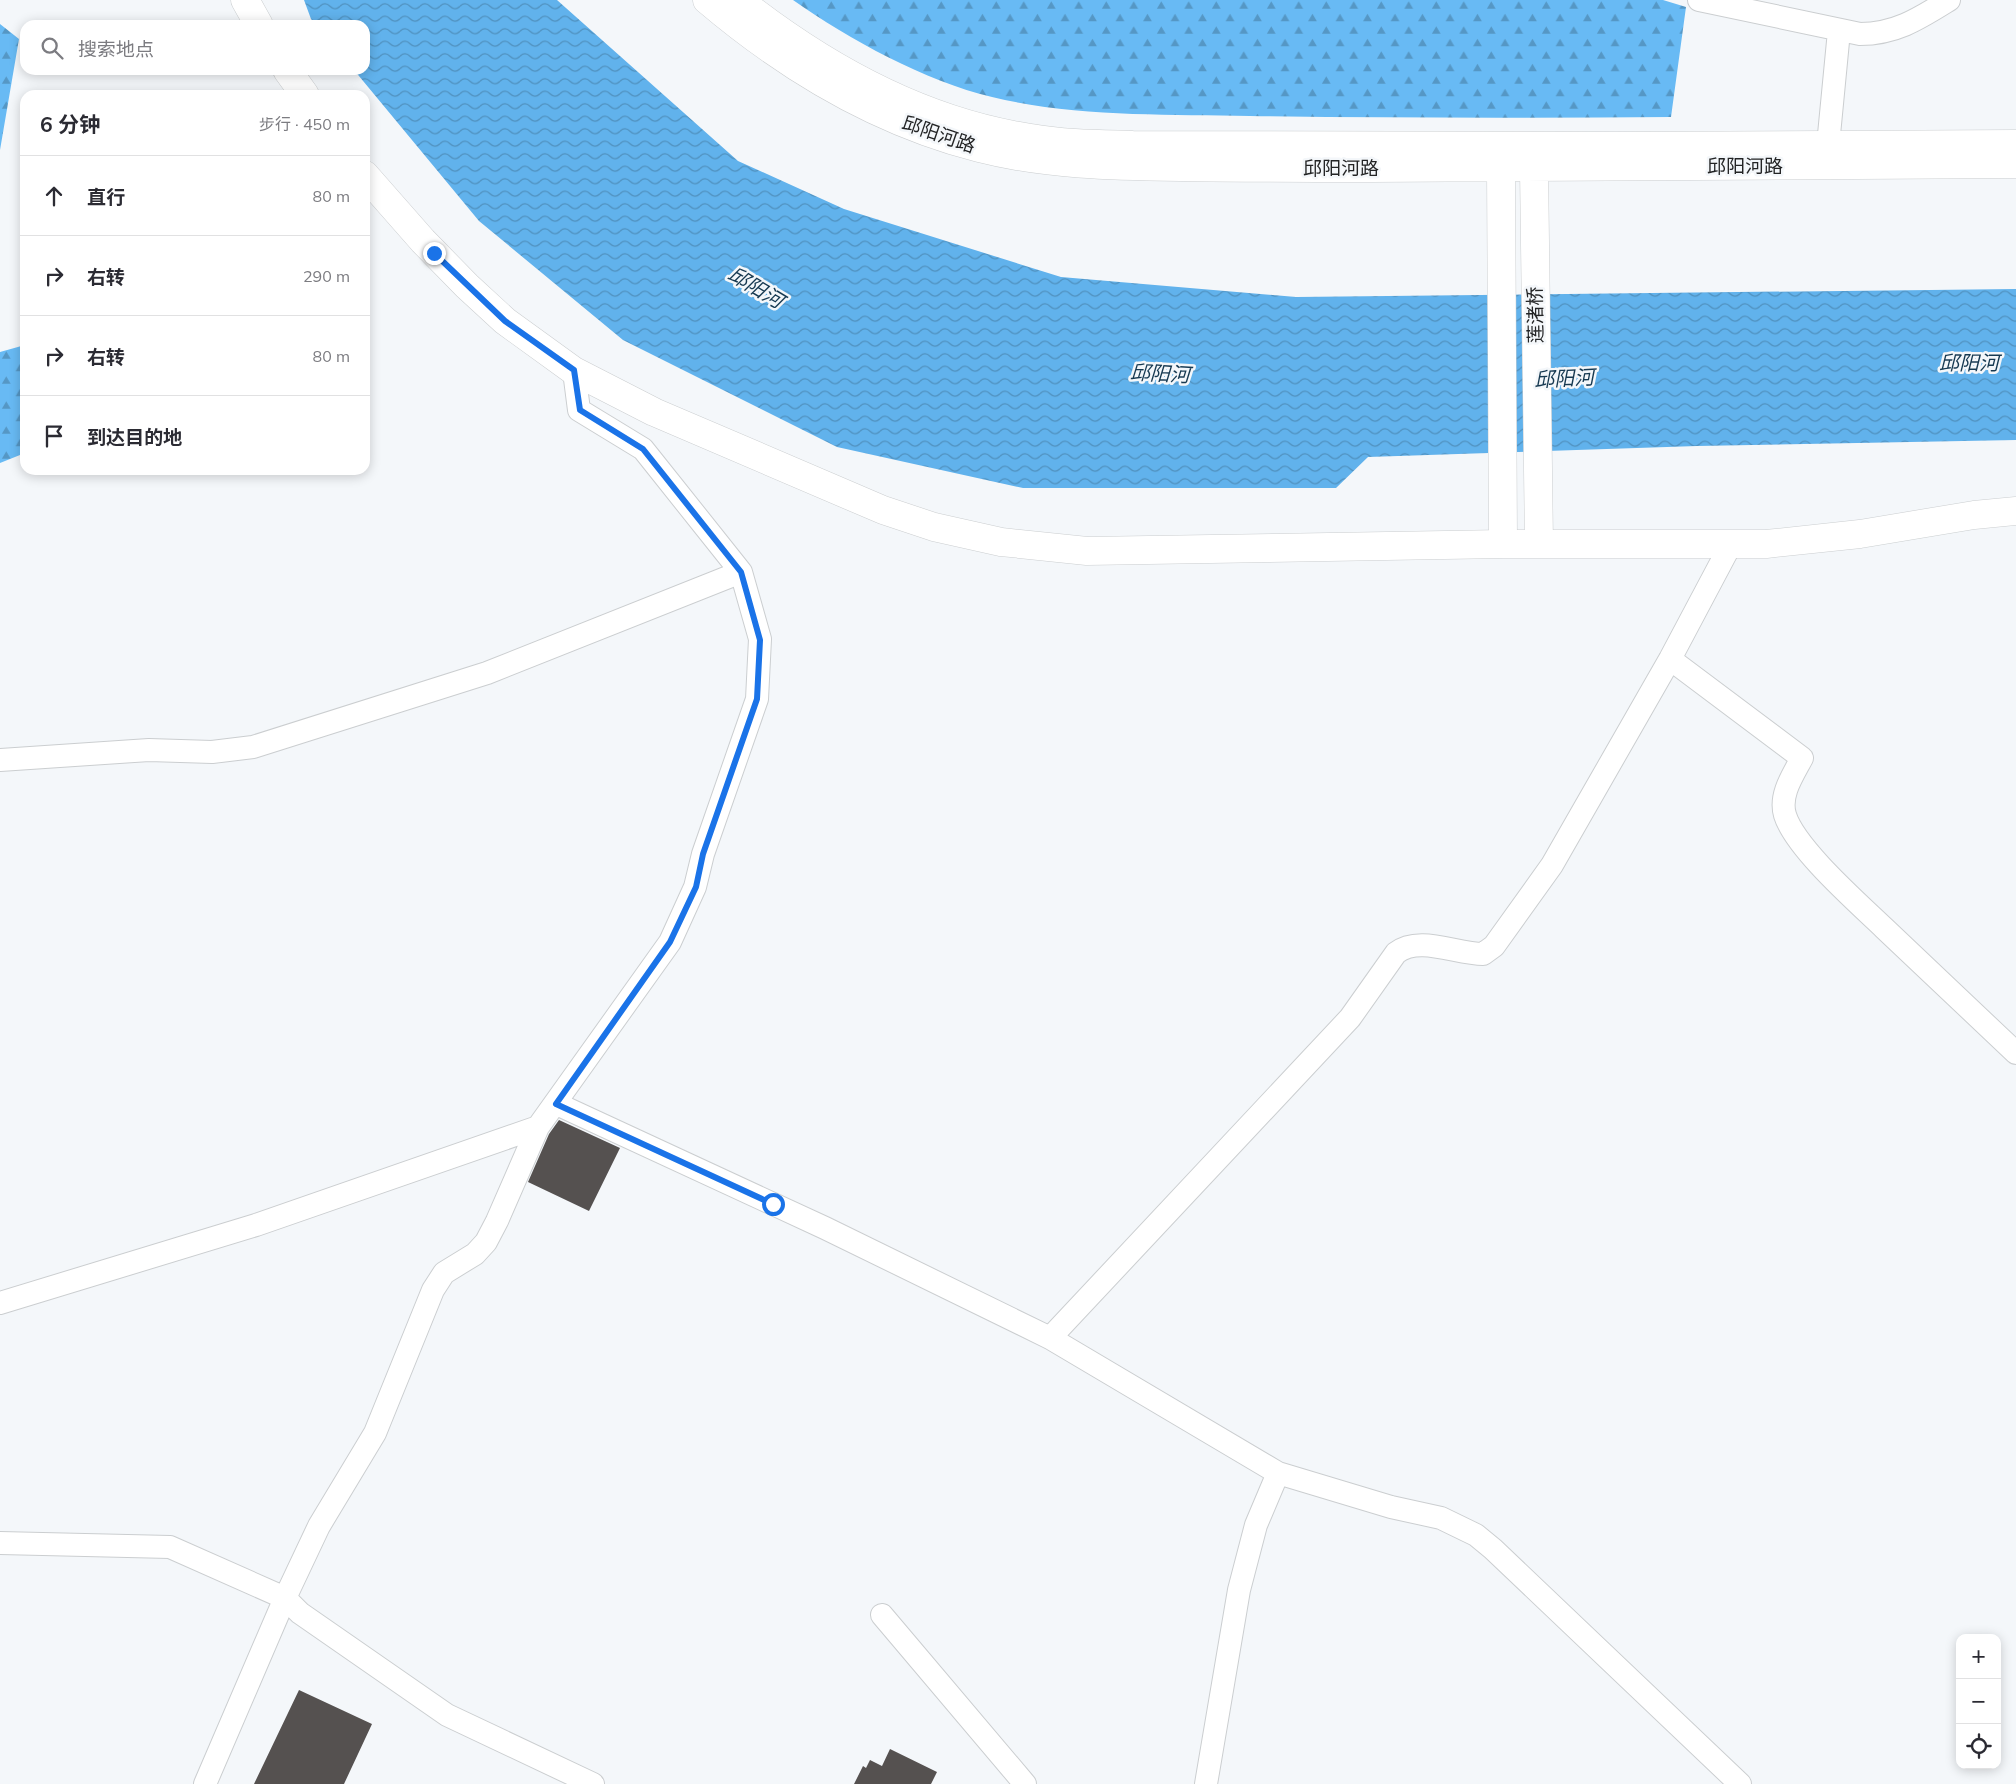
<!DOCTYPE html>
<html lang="zh">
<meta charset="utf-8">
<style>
:root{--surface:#fff;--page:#f7f7f7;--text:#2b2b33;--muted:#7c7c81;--line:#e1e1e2}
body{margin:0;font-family:Mulish,"Noto Sans SC",sans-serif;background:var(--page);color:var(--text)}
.controls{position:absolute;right:15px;bottom:15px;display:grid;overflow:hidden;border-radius:10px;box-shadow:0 2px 12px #0003}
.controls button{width:45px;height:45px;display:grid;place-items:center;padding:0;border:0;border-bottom:1px solid var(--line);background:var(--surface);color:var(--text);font:25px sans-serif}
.stop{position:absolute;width:15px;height:15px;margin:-11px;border:4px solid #1a73e8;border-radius:50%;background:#fff}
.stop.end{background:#1a73e8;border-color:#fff;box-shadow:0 1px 5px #0008}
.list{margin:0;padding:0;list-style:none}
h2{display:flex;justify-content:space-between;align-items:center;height:65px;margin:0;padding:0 20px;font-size:21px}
h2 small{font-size:16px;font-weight:400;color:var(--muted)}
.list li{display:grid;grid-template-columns:32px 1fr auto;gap:15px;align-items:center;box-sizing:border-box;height:80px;padding:0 20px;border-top:1px solid var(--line)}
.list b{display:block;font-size:19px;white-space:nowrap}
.list em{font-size:16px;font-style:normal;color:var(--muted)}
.icon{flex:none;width:28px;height:28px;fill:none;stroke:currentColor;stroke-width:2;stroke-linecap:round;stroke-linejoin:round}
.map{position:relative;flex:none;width:2016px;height:1784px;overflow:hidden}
.search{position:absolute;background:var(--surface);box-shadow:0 2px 12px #0003;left:20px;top:20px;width:350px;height:55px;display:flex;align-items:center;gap:12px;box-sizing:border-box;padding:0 18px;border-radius:15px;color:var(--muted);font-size:19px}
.panel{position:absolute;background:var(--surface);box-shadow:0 2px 12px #0003;left:20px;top:90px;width:350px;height:385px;border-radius:15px}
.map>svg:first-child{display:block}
.forest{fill:url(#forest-firs)}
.water{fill:url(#water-waves)}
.building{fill:#555150}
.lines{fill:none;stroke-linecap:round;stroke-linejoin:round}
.street-casing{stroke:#cbced0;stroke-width:24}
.secondary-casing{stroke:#cbced0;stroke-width:29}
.street{stroke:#fff;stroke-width:22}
.secondary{stroke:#fff;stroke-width:28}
.route{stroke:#1a73e8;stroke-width:6}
.labels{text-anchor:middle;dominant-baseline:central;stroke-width:5;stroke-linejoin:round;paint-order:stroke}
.street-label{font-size:19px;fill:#232425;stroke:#f4f7fa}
.water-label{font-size:20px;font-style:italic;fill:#163951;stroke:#f4f7fa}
</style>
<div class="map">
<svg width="2016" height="1784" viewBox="0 0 2016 1784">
<defs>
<pattern id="forest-firs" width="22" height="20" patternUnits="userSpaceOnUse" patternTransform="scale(1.25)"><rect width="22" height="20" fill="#68baf4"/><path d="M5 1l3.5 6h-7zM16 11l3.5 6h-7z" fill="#5597c5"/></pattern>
<pattern id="water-waves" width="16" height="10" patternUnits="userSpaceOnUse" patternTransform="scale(1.25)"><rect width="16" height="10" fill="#61b2ec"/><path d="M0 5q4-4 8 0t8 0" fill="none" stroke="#5091bf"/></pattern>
</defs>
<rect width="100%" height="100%" fill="#f4f7fa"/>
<path class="forest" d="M793 0H1663L1686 7 1671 117C1531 118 1390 118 1250 116 1165 114 1075 117 992 97 925 81 850 40 793 0Z
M0 24 19 39 0 150Z
M25 345V453L0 463V352Z"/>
<path class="water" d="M304 0H557L738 161 844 209 1061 277 1296 297 2016 289V440L1697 446 1368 457 1336 488H1023L837 447 623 340 479 221 354 70H365V25H317L311 19Z"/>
<path class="building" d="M559 1120 620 1148 589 1211 528 1182 549 1134Z
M299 1690 372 1724 344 1784H254Z
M890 1749 937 1772 931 1784H854L863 1766 866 1768 870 1760 882 1766Z"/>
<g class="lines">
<g class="street-casing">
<path id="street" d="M1699 0 1860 34C1896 34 1920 18 1949 0
M1828 145 1839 31
M1670 659 1802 758C1793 775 1779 795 1785 815 1795 848 1858 903 1884 928 1928 970 1972 1011 2016 1053
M0 760 149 750 212 752 253 747 487 673 741 572
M557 1104 825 1228 1050 1338 1278 1473 1391 1507 1441 1518 1476 1535 1493 1549 1740 1784
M0 1303 256 1225 538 1127
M1050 1338 1350 1018 1396 953C1419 935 1456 954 1483 954L1494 946 1552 865 1670 659 1731 544
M0 1543 170 1547 285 1598 300 1613 447 1715 593 1784
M882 1615 1025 1784
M205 1784 285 1598 319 1526 375 1433 433 1290 444 1273 475 1254 486 1242 497 1221 538 1127 670 942 695 887 703 854 757 699 760 639 741 572 643 449 579 410 574 371
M1206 1784 1239 1590 1256 1525 1278 1473"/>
</g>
<g class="secondary-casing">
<path id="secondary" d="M245 0 259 25
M707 0C786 67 877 122 979 148 1045 165 1113 166 1181 167 1244 168 1308 168 1371 168 1586 167 1801 165 2016 164
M739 0C824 67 923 122 1031 138 1065 144 1099 144 1133 145L1615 146 2016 144
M287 70 305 95
M1501 167 1503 544
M1534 168 1539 544
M365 175 423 241 467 286 505 321 574 371 654 412 883 510 934 527 1001 542 1087 551 1503 544H1766L1860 534 1974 515 2016 511"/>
</g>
<use href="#street" class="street"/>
<use href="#secondary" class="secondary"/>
</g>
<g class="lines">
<path class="route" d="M434 253 505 321 574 370 580 410 643 449 741 572 760 640 757 699 703 854 696 887 670 942 556 1104 773 1204"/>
</g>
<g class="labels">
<g class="street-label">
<text transform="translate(939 134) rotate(19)">邱阳河路</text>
<text x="1745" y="166">邱阳河路</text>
<text x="1341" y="168">邱阳河路</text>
<text transform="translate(1535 315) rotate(-91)">莲渚桥</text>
</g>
<g class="water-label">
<text transform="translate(756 287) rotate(31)">邱阳河</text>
<text x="1969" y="362">邱阳河</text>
<text transform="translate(1160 373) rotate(3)">邱阳河</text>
<text transform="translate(1564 378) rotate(-3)">邱阳河</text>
</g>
</g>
</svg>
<div class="controls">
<button>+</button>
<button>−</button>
<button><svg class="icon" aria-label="locate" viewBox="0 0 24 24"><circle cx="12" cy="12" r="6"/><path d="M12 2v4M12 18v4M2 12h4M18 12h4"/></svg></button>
</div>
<div class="stop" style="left:773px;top:1204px"></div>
<div class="stop end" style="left:434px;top:253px"></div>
<div class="search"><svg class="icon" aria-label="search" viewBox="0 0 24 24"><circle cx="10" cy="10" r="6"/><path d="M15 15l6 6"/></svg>搜索地点</div>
<section class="panel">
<h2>6 分钟<small>步行 · 450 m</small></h2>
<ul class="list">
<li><svg class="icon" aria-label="ahead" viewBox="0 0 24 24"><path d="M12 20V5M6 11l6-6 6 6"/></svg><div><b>直行</b></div><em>80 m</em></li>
<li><svg class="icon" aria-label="right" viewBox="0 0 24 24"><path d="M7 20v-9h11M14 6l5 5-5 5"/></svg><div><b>右转</b></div><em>290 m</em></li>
<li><svg class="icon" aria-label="right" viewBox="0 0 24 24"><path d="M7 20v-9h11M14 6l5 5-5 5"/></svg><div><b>右转</b></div><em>80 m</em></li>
<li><svg class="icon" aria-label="arrive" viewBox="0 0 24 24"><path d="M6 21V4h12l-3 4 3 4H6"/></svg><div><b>到达目的地</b></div></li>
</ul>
</section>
</div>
